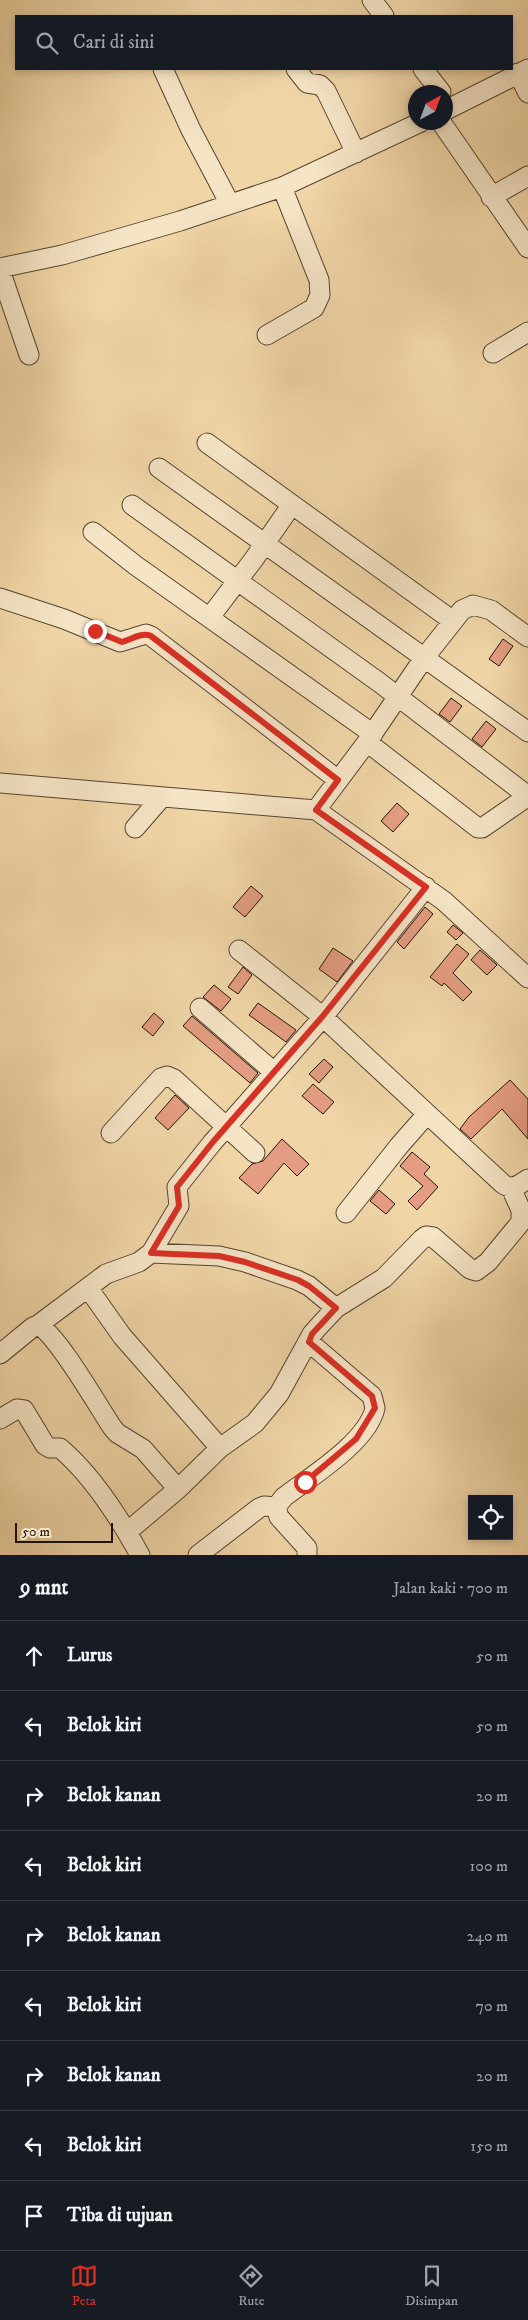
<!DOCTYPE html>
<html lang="id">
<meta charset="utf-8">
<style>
:root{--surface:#171b24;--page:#20242c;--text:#f1f3f6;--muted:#9ea1a6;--line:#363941;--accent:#d93025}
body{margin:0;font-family:"IM FELL DW Pica",serif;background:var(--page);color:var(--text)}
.controls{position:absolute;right:15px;bottom:15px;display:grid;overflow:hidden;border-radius:0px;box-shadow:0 2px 8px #0003}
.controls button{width:45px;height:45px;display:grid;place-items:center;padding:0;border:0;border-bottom:1px solid var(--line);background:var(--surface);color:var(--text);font:25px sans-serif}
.compass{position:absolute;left:408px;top:85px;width:45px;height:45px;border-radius:50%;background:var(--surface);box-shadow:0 2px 8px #0003;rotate:41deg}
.scale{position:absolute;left:15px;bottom:12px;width:98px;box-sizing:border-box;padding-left:5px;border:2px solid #231508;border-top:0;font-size:14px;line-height:18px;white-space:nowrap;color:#231508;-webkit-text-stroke:4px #f5e4c6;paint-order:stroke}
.stop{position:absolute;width:15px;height:15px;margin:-11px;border:4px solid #d93025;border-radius:50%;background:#fff}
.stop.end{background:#d93025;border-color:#fff;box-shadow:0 1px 5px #0008}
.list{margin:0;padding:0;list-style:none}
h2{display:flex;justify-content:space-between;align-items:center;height:65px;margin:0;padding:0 20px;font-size:21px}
h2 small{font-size:16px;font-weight:400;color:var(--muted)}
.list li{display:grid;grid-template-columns:32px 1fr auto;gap:15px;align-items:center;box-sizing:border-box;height:70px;padding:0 20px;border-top:1px solid var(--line)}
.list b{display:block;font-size:19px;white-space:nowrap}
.list em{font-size:16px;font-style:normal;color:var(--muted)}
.icon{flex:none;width:28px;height:28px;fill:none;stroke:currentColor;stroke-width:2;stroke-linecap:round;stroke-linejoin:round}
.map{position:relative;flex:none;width:528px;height:1555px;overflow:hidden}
.search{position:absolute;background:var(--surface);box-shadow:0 2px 8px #0003;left:15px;right:15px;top:15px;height:55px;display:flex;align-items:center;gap:12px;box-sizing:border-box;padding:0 18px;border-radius:0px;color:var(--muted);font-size:19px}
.sheet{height:695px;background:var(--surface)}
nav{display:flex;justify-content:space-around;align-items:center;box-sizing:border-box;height:70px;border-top:1px solid var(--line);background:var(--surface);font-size:14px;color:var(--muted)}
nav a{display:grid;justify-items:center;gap:2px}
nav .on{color:var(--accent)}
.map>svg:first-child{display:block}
.building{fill:#e49d82;stroke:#231508}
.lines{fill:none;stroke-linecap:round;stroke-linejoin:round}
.minor-casing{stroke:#564530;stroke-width:21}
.minor{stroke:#f5e4c6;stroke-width:19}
.route{stroke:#d93025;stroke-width:6}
</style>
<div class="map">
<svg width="528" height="1555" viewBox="0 0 528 1555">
<rect width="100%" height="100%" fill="#f0d6a7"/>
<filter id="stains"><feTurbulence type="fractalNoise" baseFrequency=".004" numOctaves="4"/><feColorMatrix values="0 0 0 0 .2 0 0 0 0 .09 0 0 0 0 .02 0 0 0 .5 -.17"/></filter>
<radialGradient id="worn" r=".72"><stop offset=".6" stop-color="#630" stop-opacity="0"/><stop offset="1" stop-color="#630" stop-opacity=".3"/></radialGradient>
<path class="building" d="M503 639 513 646 499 666 489 659Z
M451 698 462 706 450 722 439 714Z
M486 721 496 729 482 747 472 739Z
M397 803 409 814 393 832 381 821Z
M251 886 263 896 245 917 233 907Z
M425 907 433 914 404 949 397 942Z
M453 925 463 933 456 940 447 932Z
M457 944 469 954 453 973 472 992 463 1001 444 983 442 986 430 977Z
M333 948 353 961 337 982 319 969Z
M480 950 497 965 487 975 471 960Z
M243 967 252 975 238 994 228 987Z
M214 985 231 999 221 1011 203 997Z
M258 1003 296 1030 286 1042 249 1015Z
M154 1013 164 1022 153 1036 142 1027Z
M192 1016 258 1073 250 1083 183 1026Z
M324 1059 333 1067 319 1083 309 1074Z
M510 1080 528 1099V1139L502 1109 471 1139 460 1129 469 1117Z
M313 1084 334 1102 323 1114 302 1096Z
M175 1095 189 1108 168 1130 155 1118Z
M282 1139 309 1164 297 1176 284 1163 258 1194 239 1178 252 1164 263 1161Z
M412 1152 430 1167 424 1174 438 1187 417 1210 408 1201 423 1186 400 1166Z
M379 1190 395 1204 386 1214 370 1201Z"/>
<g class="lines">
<g class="minor-casing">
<path id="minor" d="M372 0 384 16
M163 69 191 130 230 204
M296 69 307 83 320 85 326 91 356 153
M423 69 441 92
M518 73 528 93
M446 110 528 69
M441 122 528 248
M491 197 528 176
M0 268 62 255 180 221 282 187 421 122
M0 270 29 355
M267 335 314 308 320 295 319 280 282 187
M493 353 528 332
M207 443 453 621
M159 468 528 732
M132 505 380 683 528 796
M93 532 135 565 373 734
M0 598 64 619 120 642 146 634 151 636 338 780
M210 617 254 559 291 506
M367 742 478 828H482L527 797
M0 783 316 810 444 901 528 978
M316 810 367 742 424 658 462 610 473 605 491 610 528 637
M135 828 161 798
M239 950 323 1017 503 1184C512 1191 520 1184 528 1179
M200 1008 274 1072
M111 1133 161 1078 167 1076 174 1079 255 1153
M346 1213 399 1146 427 1114
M151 1253 219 1256 245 1262 297 1280 309 1286 336 1308
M88 1288 122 1336 220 1448
M38 1325 106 1274 139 1262 151 1253 179 1206 177 1187 212 1143 323 1017 426 887
M0 1354 33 1327 38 1325C57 1334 98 1406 112 1427L117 1433 143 1449 178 1489
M0 1419 17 1409 24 1410 45 1445 50 1448H60C93 1476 119 1517 140 1555
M276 1507 284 1497C310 1477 368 1442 375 1408L372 1396 309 1342
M276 1507 279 1517 307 1548V1555
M127 1532 178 1489 220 1448 255 1423 279 1394 312 1334 320 1325 336 1308 384 1278 422 1239 426 1236 433 1237 470 1269 476 1271 488 1262 521 1222V1210L511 1188
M198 1555 259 1508 264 1506 276 1507"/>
</g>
<use href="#minor" class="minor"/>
</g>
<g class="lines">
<path class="route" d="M95 631 122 642C132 639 142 632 151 636L338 780 316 810 426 887 322 1017 212 1143 177 1187 179 1206 151 1253 219 1256 245 1262 298 1280 309 1286 336 1308 312 1334 309 1342 372 1396 375 1408 356 1439 305 1482"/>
</g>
<rect width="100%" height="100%" filter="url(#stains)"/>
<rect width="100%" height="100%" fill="url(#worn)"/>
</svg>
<div class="controls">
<button><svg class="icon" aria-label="locate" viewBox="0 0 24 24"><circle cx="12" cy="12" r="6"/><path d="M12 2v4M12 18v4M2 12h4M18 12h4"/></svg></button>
</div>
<svg class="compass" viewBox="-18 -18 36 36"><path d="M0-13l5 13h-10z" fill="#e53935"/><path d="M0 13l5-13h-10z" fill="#9ea1a6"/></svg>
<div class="scale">50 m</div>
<div class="stop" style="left:305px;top:1482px"></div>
<div class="stop end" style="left:95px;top:631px"></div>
<div class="search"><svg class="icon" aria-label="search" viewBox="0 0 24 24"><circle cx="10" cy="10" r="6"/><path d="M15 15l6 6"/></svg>Cari di sini</div>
</div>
<section class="sheet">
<h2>9 mnt<small>Jalan kaki · 700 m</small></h2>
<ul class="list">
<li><svg class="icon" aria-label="ahead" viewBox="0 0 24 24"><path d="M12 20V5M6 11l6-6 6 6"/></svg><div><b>Lurus</b></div><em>50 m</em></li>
<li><svg class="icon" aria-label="left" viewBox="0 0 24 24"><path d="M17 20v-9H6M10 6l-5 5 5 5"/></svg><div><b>Belok kiri</b></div><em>50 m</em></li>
<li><svg class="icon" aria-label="right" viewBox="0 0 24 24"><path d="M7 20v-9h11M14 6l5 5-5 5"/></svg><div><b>Belok kanan</b></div><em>20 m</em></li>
<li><svg class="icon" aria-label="left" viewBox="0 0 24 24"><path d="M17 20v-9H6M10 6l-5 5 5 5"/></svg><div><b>Belok kiri</b></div><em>100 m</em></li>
<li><svg class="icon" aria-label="right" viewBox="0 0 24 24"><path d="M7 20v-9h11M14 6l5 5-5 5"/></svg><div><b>Belok kanan</b></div><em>240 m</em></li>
<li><svg class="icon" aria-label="left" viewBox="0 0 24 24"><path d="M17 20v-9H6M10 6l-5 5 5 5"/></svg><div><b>Belok kiri</b></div><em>70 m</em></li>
<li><svg class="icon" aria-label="right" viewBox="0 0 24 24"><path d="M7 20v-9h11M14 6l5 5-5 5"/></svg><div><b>Belok kanan</b></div><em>20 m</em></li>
<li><svg class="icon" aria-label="left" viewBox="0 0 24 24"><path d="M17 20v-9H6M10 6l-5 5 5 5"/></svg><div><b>Belok kiri</b></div><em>150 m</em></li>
<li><svg class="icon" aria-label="arrive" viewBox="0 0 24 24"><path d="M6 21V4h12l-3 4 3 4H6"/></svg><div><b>Tiba di tujuan</b></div></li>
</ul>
</section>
<nav>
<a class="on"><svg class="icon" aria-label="map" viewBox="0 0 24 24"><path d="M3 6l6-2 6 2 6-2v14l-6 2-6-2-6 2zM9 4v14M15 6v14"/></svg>Peta</a>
<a><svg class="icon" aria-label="directions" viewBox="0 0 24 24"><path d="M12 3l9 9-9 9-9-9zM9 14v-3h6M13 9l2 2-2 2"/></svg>Rute</a>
<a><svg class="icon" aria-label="saved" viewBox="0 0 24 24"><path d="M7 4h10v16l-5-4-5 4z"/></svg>Disimpan</a>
</nav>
